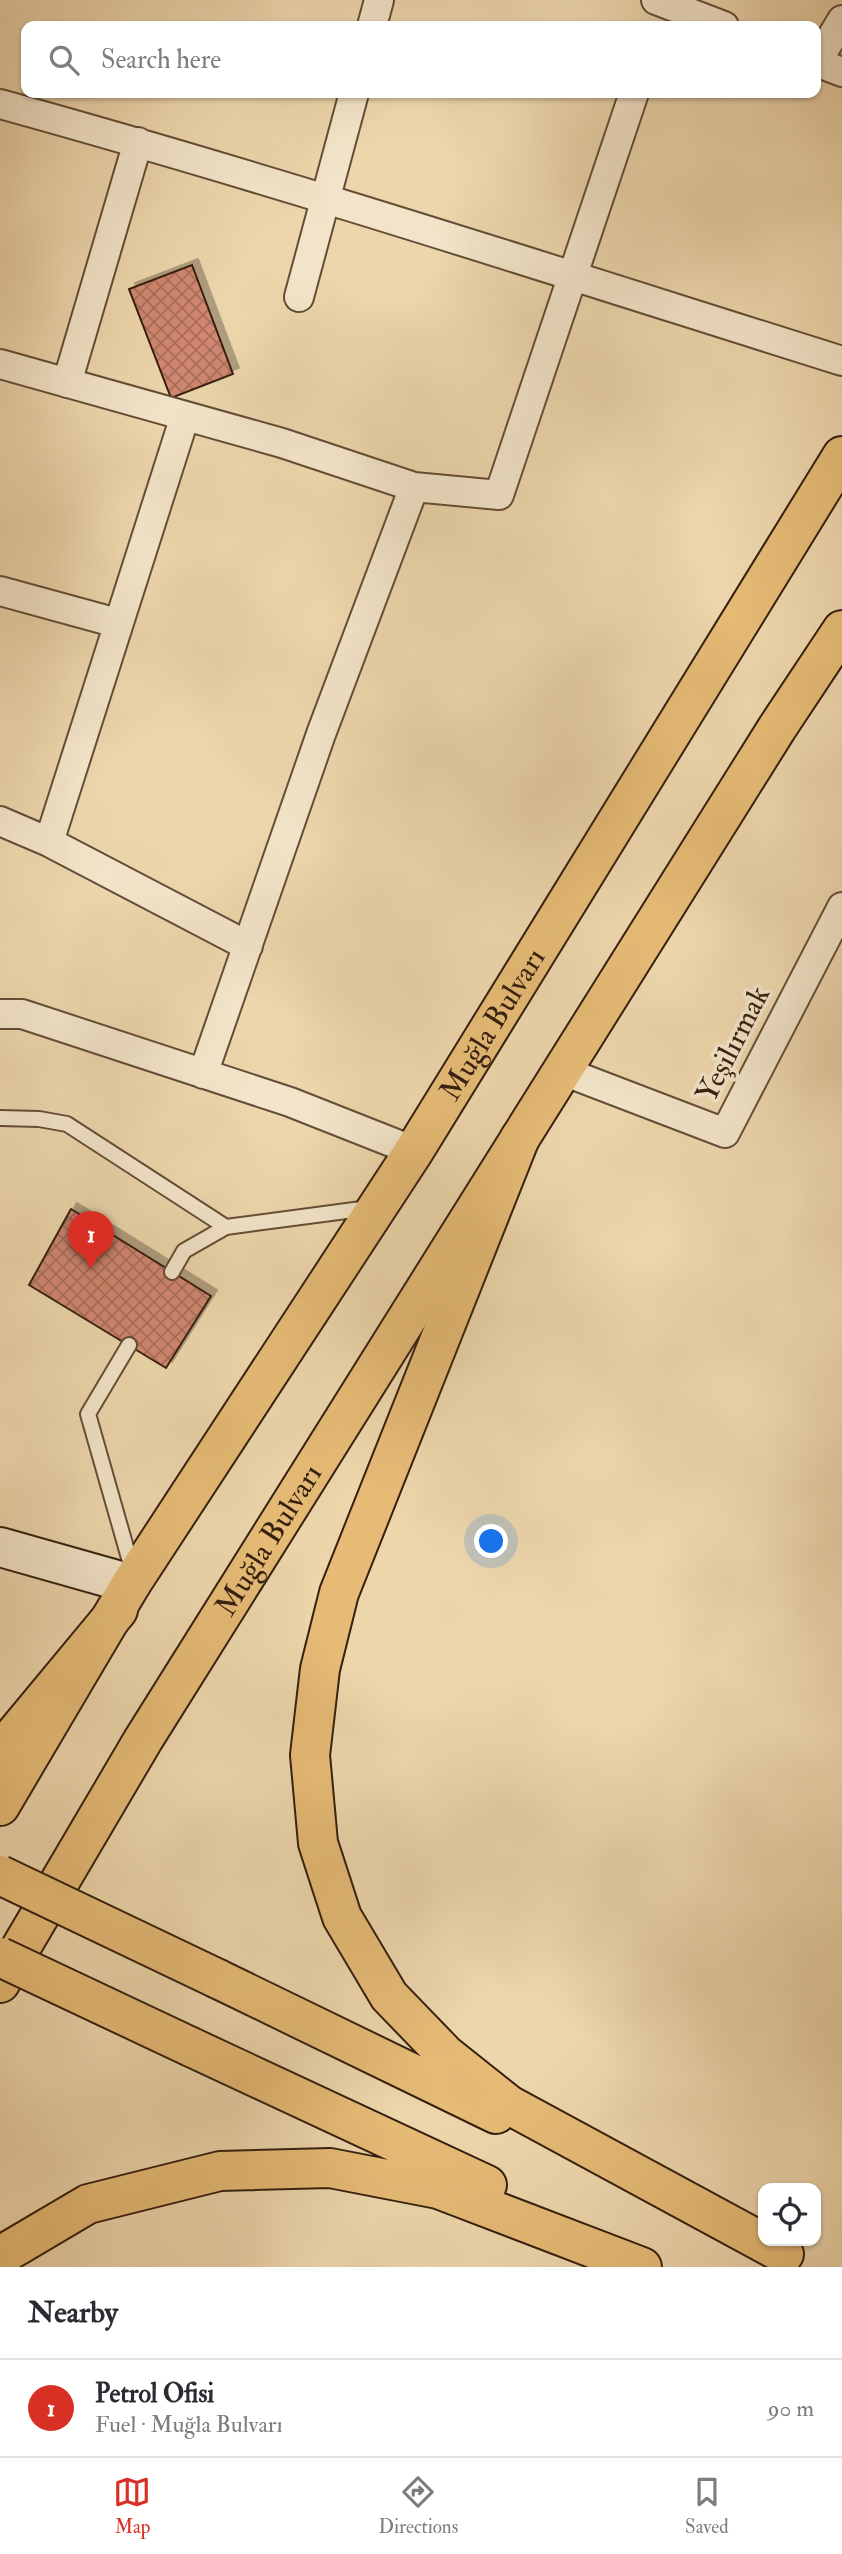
<!DOCTYPE html>
<meta charset="utf-8">
<style>
:root{--surface:#fff;--page:#f7f7f7;--text:#2b2b33;--muted:#7c7c81;--line:#e1e1e2;--accent:#d93025}
body{margin:0;font-family:"IM FELL Double Pica",serif;background:var(--page);color:var(--text)}
.controls{position:absolute;right:21px;bottom:21px;display:grid;overflow:hidden;border-radius:14px;box-shadow:0 2px 5px #0004}
.controls button{width:63px;height:63px;display:grid;place-items:center;padding:0;border:0;border-bottom:2px solid var(--line);background:var(--surface);color:var(--text);font:35px sans-serif}
.you{position:absolute;left:492px;top:1542px;width:24px;height:24px;margin:-18px;border:5px solid #fff;border-radius:50%;background:#1a73e8;box-shadow:0 0 0 10px #1a73e833}
.badge{display:grid;place-items:center;width:46px;height:46px;border-radius:50%;background:var(--accent);color:#fff;font-size:23px;font-weight:700}
.pin{position:absolute;translate:-50% -58px;filter:drop-shadow(0 2px 4px #0008)}
.pin::after{content:'';position:absolute;top:37px;width:24px;height:21px;background:inherit;clip-path:polygon(0 0,100% 0,50% 100%)}
.list{margin:0;padding:0;list-style:none}
h2{display:flex;justify-content:space-between;align-items:center;height:91px;margin:0;padding:0 28px;font-size:30px}
h2 small{font-size:23px;font-weight:400;color:var(--muted)}
.list li{display:grid;grid-template-columns:46px 1fr auto;gap:21px;align-items:center;box-sizing:border-box;height:98px;padding:0 28px;border-top:2px solid var(--line)}
.list b{display:block;font-size:26px;white-space:nowrap}
.list p{margin:0;font-size:23px;white-space:nowrap;color:var(--muted)}
.list em{font-size:23px;font-style:normal;color:var(--muted)}
.icon{flex:none;width:38px;height:38px;fill:none;stroke:currentColor;stroke-width:2;stroke-linecap:round;stroke-linejoin:round}
.map{position:relative;flex:none;width:842px;height:2267px;overflow:hidden}
.search{position:absolute;background:var(--surface);box-shadow:0 2px 5px #0004;left:21px;right:21px;top:21px;height:77px;display:flex;align-items:center;gap:18px;box-sizing:border-box;padding:0 24px;border-radius:14px;color:var(--muted);font-size:26px}
.sheet{height:189px;background:var(--surface)}
nav{display:flex;justify-content:space-around;align-items:center;box-sizing:border-box;height:98px;border-top:2px solid var(--line);background:var(--surface);font-size:19px;color:var(--muted)}
nav a{display:grid;justify-items:center;gap:4px}
nav .on{color:var(--accent)}
.map>svg:first-child{display:block}
.building{fill:url(#building-cross-hatch);stroke:#351f0f;stroke-width:2;filter:url(#shadow)}
.lines{fill:none;stroke-linecap:round;stroke-linejoin:round}
.service-casing{stroke:#634d36;stroke-width:18}
.minor-casing{stroke:#634d36;stroke-width:32}
.secondary-casing{stroke:#351f0f;stroke-width:42}
.trunk-casing{stroke:#351f0f;stroke-width:42}
.motorway-casing{stroke:#351f0f;stroke-width:42}
.service{stroke:#f3e4c9;stroke-width:14}
.minor{stroke:#f3e4c9;stroke-width:28}
.secondary{stroke:#f3e4c9;stroke-width:38}
.trunk{stroke:#e6bb76;stroke-width:38}
.motorway{stroke:#e6bb76;stroke-width:38}
.motorway-bridge-casing{stroke:#351f0f;stroke-width:42;stroke-linecap:butt}
.motorway-bridge{stroke:#e6bb76;stroke-width:38}
.labels{text-anchor:middle;dominant-baseline:central;stroke-width:7;stroke-linejoin:round;paint-order:stroke}
.street-label{font-size:30px;fill:#351f0f;stroke:#f3e4c9}
</style>
<div class="map">
<svg width="842" height="2267" viewBox="0 0 842 2267">
<defs>
<pattern id="building-cross-hatch" width="8" height="8" patternUnits="userSpaceOnUse" patternTransform="scale(1.75)"><rect width="8" height="8" fill="#d18771"/><path d="M0 0l8 8M0 8l8-8" fill="none" stroke="#aa6e5b"/></pattern>
<filter id="shadow"><feDropShadow dx="6" dy="-6" stdDeviation="0" flood-color="#0004"/></filter>
</defs>
<rect width="100%" height="100%" fill="#edd6ac"/>
<filter id="stains"><feTurbulence type="fractalNoise" baseFrequency=".00286" numOctaves="4"/><feColorMatrix values="0 0 0 0 .2 0 0 0 0 .09 0 0 0 0 .02 0 0 0 .5 -.17"/></filter>
<radialGradient id="worn" r=".72"><stop offset=".6" stop-color="#630" stop-opacity="0"/><stop offset="1" stop-color="#630" stop-opacity=".3"/></radialGradient>
<path class="building" d="M192 265 233 374 171 398 129 289Z
M71 1209 211 1296 166 1368 29 1285Z"/>
<g class="lines">
<g class="service-casing">
<path id="service" d="M0 1118 39 1119 67 1124 226 1227
M172 1272 184 1251 226 1227 369 1208
M129 1345 88 1414 133 1572"/>
</g>
<g class="minor-casing">
<path id="minor" d="M656 0 724 26
M372 26 379 0
M816 62 842 72
M817 62 842 20
M0 104C283 182 562 273 842 361
M299 297 354 93
M0 364 282 443 414 487 499 495 634 93
M67 383 138 142
M0 591 117 623
M0 821 49 842 248 946
M49 842 185 416
M0 1014H22L290 1102 414 1151
M563 1071 725 1133 842 907
M203 1074 321 734 414 487"/>
</g>
<g class="secondary-casing">
<path id="secondary" d="M0 1547 131 1584"/>
</g>
<g class="trunk-casing">
<g id="trunk">
<path id="s1" d="M0 1806 131 1584 414 1151 842 456"/>
<path id="s2" d="M0 1983 143 1740 777 728 842 630"/>
</g>
</g>
<g class="motorway-casing">
<path id="motorway" d="M520 1138 339 1593 320 1669 310 1755 318 1843 342 1917 389 1996 446 2055 509 2105 784 2254
M0 1756 11 1739 118 1610
M218 1979 496 2114
M191 2047 487 2185
M0 2256 88 2204 220 2171 330 2168 438 2189 642 2267"/>
</g>
<use href="#service" class="service"/>
<use href="#minor" class="minor"/>
<use href="#secondary" class="secondary"/>
<use href="#trunk" class="trunk"/>
<use href="#motorway" class="motorway"/>
<g class="motorway-bridge-casing">
<path id="motorway-bridge" d="M0 1875 218 1979
M0 1957 191 2047"/>
</g>
<use href="#motorway-bridge" class="motorway-bridge"/>
</g>
<g class="labels">
<g class="street-label">
<text stroke="none"><textPath href="#s1" startOffset="924">Muğla Bulvarı</textPath></text>
<text transform="translate(733 1044) rotate(-63)">Yeşilırmak</text>
<text stroke="none"><textPath href="#s2" startOffset="518">Muğla Bulvarı</textPath></text>
</g>
</g>
<rect width="100%" height="100%" filter="url(#stains)"/>
<rect width="100%" height="100%" fill="url(#worn)"/>
</svg>
<div class="controls">
<button><svg class="icon" aria-label="locate" viewBox="0 0 24 24"><circle cx="12" cy="12" r="6"/><path d="M12 2v4M12 18v4M2 12h4M18 12h4"/></svg></button>
</div>
<div class="you"></div>
<div class="pin badge" style="left:91px;top:1269px">1</div>
<div class="search"><svg class="icon" aria-label="search" viewBox="0 0 24 24"><circle cx="10" cy="10" r="6"/><path d="M15 15l6 6"/></svg>Search here</div>
</div>
<section class="sheet">
<h2>Nearby<small></small></h2>
<ul class="list">
<li><span class="badge">1</span><div><b>Petrol Ofisi</b><p>Fuel · Muğla Bulvarı</p></div><em>90 m</em></li>
</ul>
</section>
<nav>
<a class="on"><svg class="icon" aria-label="map" viewBox="0 0 24 24"><path d="M3 6l6-2 6 2 6-2v14l-6 2-6-2-6 2zM9 4v14M15 6v14"/></svg>Map</a>
<a><svg class="icon" aria-label="directions" viewBox="0 0 24 24"><path d="M12 3l9 9-9 9-9-9zM9 14v-3h6M13 9l2 2-2 2"/></svg>Directions</a>
<a><svg class="icon" aria-label="saved" viewBox="0 0 24 24"><path d="M7 4h10v16l-5-4-5 4z"/></svg>Saved</a>
</nav>
